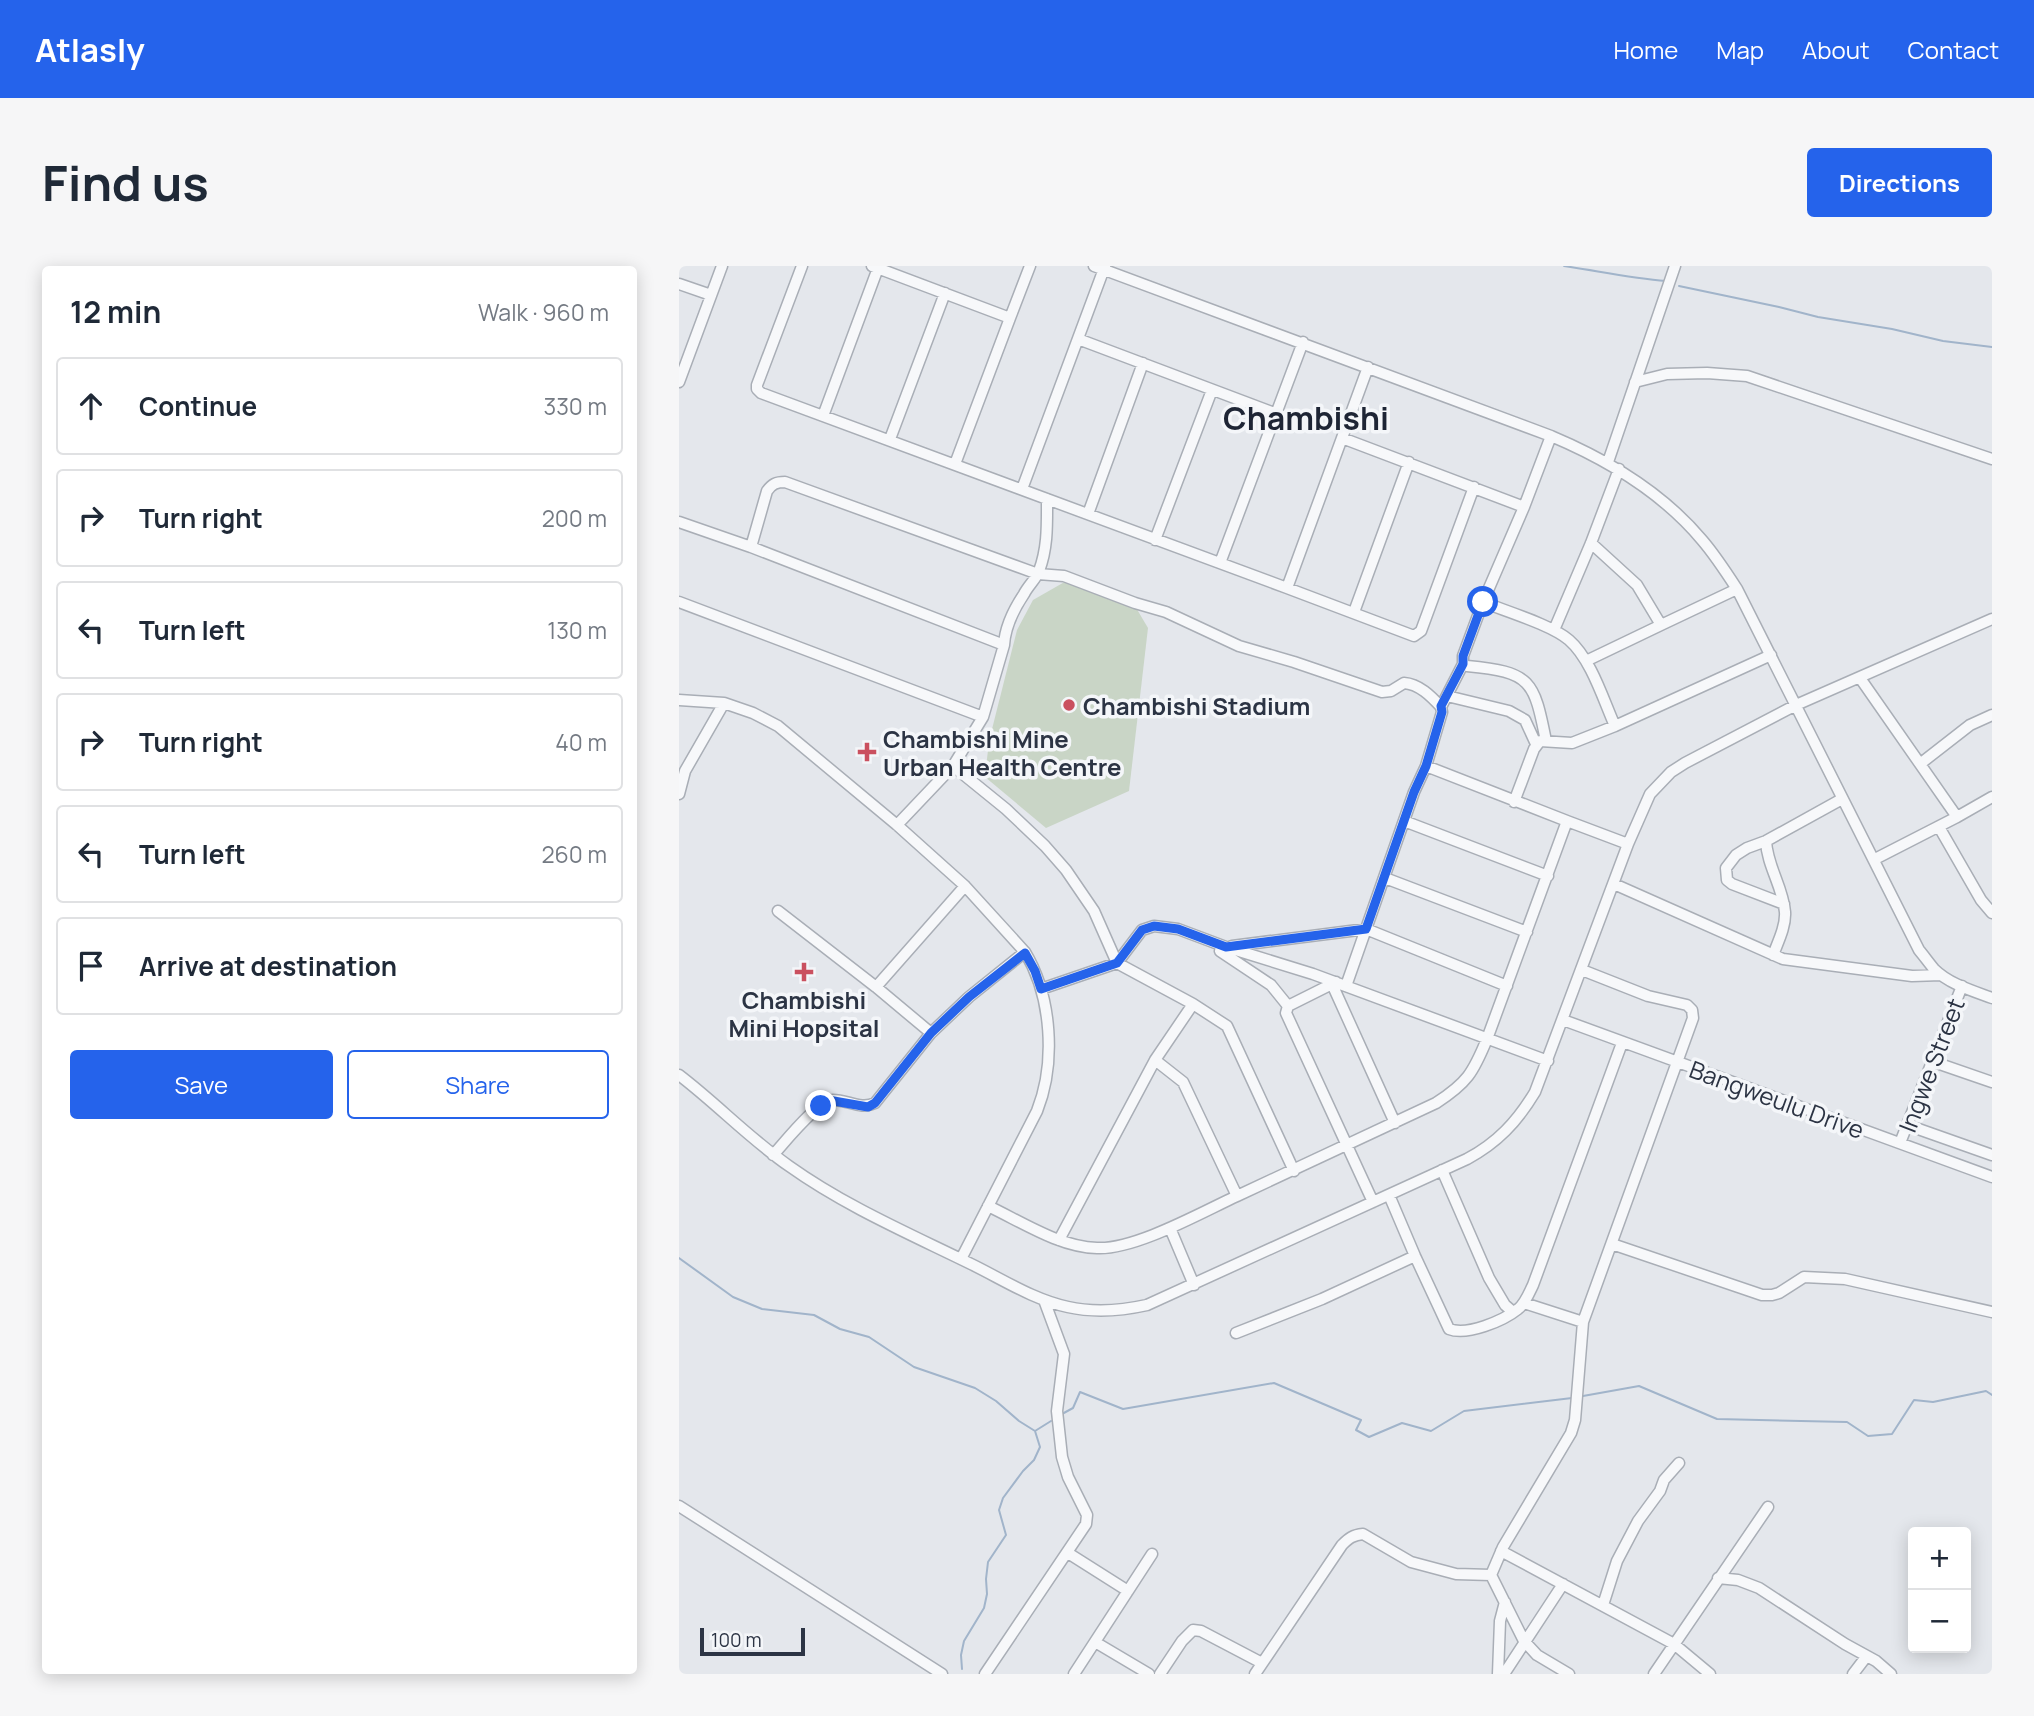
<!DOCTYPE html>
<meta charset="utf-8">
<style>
:root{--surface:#fff;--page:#f6f6f7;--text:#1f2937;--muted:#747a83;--line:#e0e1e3;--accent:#2563eb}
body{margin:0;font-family:Manrope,sans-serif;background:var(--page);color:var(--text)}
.controls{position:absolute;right:21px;bottom:21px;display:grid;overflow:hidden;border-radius:7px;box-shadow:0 4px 18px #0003}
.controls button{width:63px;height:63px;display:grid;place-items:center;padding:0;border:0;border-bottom:2px solid var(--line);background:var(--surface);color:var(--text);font:35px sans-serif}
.scale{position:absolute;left:21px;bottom:18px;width:105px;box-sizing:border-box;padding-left:7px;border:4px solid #2c3444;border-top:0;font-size:19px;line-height:24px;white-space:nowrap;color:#2c3444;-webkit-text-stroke:5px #f4f6f9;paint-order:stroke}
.stop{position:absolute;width:21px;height:21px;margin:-16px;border:5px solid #2563eb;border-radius:50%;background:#fff}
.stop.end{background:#2563eb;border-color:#fff;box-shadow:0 2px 7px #0008}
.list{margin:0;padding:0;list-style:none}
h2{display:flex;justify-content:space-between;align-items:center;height:91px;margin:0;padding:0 28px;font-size:30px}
h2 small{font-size:23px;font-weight:400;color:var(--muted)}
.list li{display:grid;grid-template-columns:46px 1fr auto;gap:21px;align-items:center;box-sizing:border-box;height:98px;margin:0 14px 14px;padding:0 14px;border:2px solid var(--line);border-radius:7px}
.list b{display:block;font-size:26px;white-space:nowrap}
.list em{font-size:23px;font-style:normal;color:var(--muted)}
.actions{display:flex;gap:14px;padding:21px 28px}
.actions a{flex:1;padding:16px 0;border:2px solid var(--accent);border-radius:7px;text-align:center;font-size:24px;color:var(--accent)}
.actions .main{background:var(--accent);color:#fff}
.icon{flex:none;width:38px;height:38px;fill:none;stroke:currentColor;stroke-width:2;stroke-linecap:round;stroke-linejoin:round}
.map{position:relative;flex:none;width:1313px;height:1408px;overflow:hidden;border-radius:7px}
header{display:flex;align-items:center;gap:42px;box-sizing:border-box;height:98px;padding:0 35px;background:var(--accent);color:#fff}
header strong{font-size:33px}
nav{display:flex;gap:38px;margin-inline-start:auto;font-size:24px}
.intro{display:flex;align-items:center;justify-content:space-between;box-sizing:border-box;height:168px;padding:0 42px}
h1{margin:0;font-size:49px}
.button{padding:18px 32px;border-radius:7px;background:var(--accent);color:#fff;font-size:24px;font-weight:700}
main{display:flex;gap:42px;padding:0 42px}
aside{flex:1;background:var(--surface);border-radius:7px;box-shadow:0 4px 18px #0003}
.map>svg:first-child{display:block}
.green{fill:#c9d5c6}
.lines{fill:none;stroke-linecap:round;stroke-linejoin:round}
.stream{stroke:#a1b4ca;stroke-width:2}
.minor-casing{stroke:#a9aeb6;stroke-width:13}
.minor{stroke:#f7f8fa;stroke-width:10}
.route{stroke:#2563eb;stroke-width:9}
.poi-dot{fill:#ca505f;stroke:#f4f6f9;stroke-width:2.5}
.labels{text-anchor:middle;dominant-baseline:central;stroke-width:7;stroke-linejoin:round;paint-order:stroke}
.poi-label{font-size:24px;font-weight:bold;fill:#2c3444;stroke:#f4f6f9;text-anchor:start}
.street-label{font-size:24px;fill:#2c3444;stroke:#f4f6f9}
.district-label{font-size:32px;font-weight:bold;fill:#1e2535;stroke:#f4f6f9}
</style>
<header>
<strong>Atlasly</strong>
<nav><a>Home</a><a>Map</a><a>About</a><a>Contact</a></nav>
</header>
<div class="intro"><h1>Find us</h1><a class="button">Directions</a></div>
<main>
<aside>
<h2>12 min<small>Walk · 960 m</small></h2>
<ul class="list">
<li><svg class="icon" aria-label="ahead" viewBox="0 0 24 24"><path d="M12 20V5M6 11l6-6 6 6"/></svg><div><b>Continue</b></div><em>330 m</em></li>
<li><svg class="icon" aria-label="right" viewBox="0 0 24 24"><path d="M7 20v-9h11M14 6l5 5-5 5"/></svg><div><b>Turn right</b></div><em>200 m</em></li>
<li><svg class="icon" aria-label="left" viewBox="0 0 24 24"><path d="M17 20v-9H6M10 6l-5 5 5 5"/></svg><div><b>Turn left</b></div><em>130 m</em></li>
<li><svg class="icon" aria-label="right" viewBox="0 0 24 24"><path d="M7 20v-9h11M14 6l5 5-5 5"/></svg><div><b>Turn right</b></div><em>40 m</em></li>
<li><svg class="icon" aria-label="left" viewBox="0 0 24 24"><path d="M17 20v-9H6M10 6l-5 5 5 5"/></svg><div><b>Turn left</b></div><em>260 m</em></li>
<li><svg class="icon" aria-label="arrive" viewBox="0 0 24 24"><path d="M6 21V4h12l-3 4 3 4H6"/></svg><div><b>Arrive at destination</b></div></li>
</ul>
<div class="actions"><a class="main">Save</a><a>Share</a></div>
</aside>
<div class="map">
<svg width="1313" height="1408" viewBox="0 0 1313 1408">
<rect width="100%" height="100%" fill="#e4e7ec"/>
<path class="green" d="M389 314 456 340 469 362 450 525 367 562 306 511 310 475 338 364 354 334Z"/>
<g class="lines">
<path class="stream" d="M885 0C919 5 952 12 987 15
M1000 20 1100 41 1139 51 1213 63 1264 75 1313 81
M0 992 54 1031 83 1043 135 1049 161 1063 190 1071 235 1101 296 1122 317 1135 340 1155 356 1165 372 1155
M904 1130 960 1120 1038 1153 1168 1156 1189 1170 1213 1168 1235 1134 1254 1136 1307 1125 1313 1129
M383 1148 394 1142 401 1126 444 1143 595 1117 682 1154 677 1164 690 1171 723 1157 752 1165 785 1145 893 1132
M283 1403 282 1389 285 1375 305 1342 308 1328 307 1313 309 1296 327 1269 320 1244 324 1232 344 1205 355 1194 361 1181 356 1165"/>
<g class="minor-casing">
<path id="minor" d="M123 0 78 119V123L82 127 608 322 689 101
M193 0 331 52 276 198
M415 0 872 170C929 194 983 226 1023 274 1036 289 1047 306 1058 323L1240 684C1245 690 1250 697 1255 703 1270 718 1294 725 1313 732
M0 18 32 29
M331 52 351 0
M399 73 598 148
M0 116 43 0
M956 116 988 108 1028 107 1068 110 1313 193
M144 150 199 2
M872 170 845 241 804 336C826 345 873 359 890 374 912 393 924 433 936 460L1092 389
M663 172 845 241
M211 173 266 27
M929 196 996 0
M343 223 426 0
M409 248 464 97
M0 256 72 281 325 379
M476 274 533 124
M912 277 958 319 982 359 1058 323
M72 281 88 225C93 218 97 216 106 216L359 308 385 310 456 337 487 346 560 380 615 396 703 426 712 425 725 417C740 418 752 430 762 441L763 446 747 500
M541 297 624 76
M608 322 735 370 742 365 795 221
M0 336 304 451
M675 346 730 196
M875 364 912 277 940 203
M907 395 982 359
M784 398 788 400C852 406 855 414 867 475
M1181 412 1278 551 1313 531
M768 430 830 445 846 454 857 478
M0 434 45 437 74 447 99 460 218 559 286 620 346 686C373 731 377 797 358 845L282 993
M762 441 784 398V390L804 336
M1241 498 1291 459 1313 449
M274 500 327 543 366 580 387 604 415 645 438 697 514 738 548 760 615 905
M0 528 6 505 45 437
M835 536 855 483 861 475 893 477 936 460
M725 555 869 610
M218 559 274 500 304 451 325 379C326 361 335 343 345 328 349 320 357 313 360 305 369 281 368 258 368 233
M1260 561 1302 634 1313 647
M1087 575C1088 600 1104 621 1106 646 1107 660 1099 676 1094 689
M1196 593 1278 551
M706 612 848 666
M935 618 1104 693 1233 710 1262 709
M1105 638 1053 618 1048 614 1047 602 1057 589 1068 582 1087 575 1163 533
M99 645 197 721 252 767
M553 680 687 663 828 720
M541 685 592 719 609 740 607 747 694 936
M653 718 716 857
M667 720 735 526 747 500 888 555
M197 721 286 620
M362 723 438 697 463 664 475 660 499 663 547 681 634 708 869 795
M609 740 657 716
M884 754 1313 911
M476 794 504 816 558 930
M1252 795 1313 816
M0 809C38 838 71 873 110 900 166 940 231 968 292 998 323 1013 355 1034 389 1041 416 1047 441 1045 468 1039L788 893C818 877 838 856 856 826L949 578 971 528 992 506 1006 497 1117 439 1313 353
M1228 859 1313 889
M1221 877 1283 720
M94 889C106 876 138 835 154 834 169 834 182 844 196 837L252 767 290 731 346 686
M763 904 810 1012 826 1039 834 1046
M710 929 736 990 770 1063C788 1070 824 1055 839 1043 846 1038 850 1027 854 1019L943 777
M309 940C343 956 380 981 418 982 456 984 523 946 558 930 625 899 691 868 757 837 788 817 794 807 808 773L888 555 949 578
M491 962 515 1019
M380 974 476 794 514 738
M933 978 1083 1029H1093L1100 1027 1125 1011 1166 1013 1313 1046
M845 1037 904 1056 1014 752 1013 744 1008 739 969 730 903 704
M557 1067 643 1033 736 990
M0 1240 263 1408
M822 1285 995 1378 1031 1408
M389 1287 449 1325
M1039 1312 1059 1314 1080 1322 1166 1378 1197 1395 1212 1408
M924 1339 938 1295 959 1255 981 1225 985 1214 1000 1197
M416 1376 470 1408
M306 1408 407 1258 408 1249 389 1211 383 1191 378 1145 385 1088 365 1034
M395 1408 473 1288
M481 1408 503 1375 514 1364 522 1365 583 1397
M576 1408 663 1279C670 1272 674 1269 684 1268L732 1296 777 1308 812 1309
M819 1408 821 1355 826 1336
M825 1408 884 1318
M890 1408 858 1389 845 1375 812 1309 824 1281 892 1167 896 1154 904 1056
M975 1408 1089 1241
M1174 1408 1187 1391"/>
</g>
<use href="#minor" class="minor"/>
</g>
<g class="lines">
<path class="route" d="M142 840 149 834 189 841 196 837 252 767 290 731 346 687 356 705 362 723 438 697 463 664 475 660 499 663 547 681 687 663 735 526 747 500 763 446 762 440 784 398V390L804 336"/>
</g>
<g class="poi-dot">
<circle cx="390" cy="439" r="7"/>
<path d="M184.5 475.5h7v7h7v7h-7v7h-7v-7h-7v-7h7z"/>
<path d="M121.5 695.5h7v7h7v7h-7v7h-7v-7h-7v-7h7z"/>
</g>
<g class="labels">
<g class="poi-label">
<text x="404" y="439">Chambishi Stadium</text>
<text x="204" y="472">Chambishi Mine<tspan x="204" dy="28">Urban Health Centre</tspan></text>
<text x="125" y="733" text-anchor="middle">Chambishi<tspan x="125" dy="28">Mini Hopsital</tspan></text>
</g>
<g class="street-label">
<text transform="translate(1252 799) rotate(-69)">Ingwe Street</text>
<text transform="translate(1098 833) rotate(20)">Bangweulu Drive</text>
</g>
<g class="district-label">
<text x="627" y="152">Chambishi</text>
</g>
</g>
</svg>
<div class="controls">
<button>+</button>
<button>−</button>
</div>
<div class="scale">100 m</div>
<div class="stop" style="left:804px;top:336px"></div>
<div class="stop end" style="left:142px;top:840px"></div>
</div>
</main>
